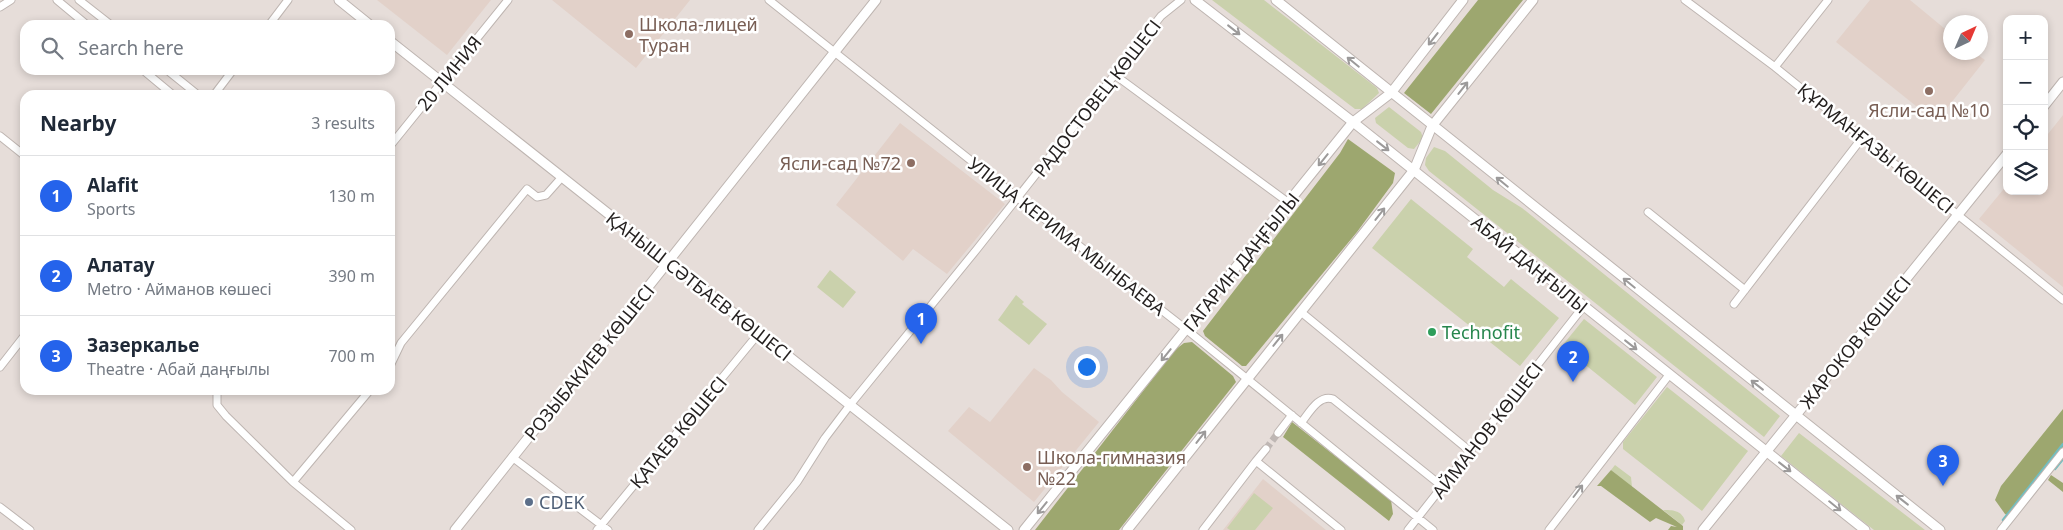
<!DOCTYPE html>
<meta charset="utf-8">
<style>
:root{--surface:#fff;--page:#f6f6f7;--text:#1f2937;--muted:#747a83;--line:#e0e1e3;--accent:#2563eb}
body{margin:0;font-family:"Noto Sans",sans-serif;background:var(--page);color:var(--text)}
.controls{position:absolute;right:15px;top:15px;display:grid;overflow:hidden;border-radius:10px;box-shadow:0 2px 8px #0003}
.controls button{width:45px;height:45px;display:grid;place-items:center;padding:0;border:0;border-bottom:1px solid var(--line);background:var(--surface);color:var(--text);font:25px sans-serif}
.compass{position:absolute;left:1943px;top:15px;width:45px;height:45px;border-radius:50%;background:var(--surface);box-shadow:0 2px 8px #0003;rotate:44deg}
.you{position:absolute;left:1086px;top:366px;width:18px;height:18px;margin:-12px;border:4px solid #fff;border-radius:50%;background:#1a73e8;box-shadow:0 0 0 8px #1a73e833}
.badge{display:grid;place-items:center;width:32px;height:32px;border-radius:50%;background:var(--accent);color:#fff;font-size:16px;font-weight:700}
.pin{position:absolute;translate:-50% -41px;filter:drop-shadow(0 1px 2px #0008)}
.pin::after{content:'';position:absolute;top:26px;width:18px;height:15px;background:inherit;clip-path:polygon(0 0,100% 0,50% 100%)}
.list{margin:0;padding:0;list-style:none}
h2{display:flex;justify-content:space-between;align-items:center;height:65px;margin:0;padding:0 20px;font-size:21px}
h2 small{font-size:16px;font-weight:400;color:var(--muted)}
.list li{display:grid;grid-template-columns:32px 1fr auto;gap:15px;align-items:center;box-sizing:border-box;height:80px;padding:0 20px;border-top:1px solid var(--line)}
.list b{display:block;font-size:19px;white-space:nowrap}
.list p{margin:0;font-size:16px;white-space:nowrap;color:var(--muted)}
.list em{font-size:16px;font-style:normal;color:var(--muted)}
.icon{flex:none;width:28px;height:28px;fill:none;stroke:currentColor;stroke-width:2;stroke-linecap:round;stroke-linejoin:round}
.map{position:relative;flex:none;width:2063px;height:530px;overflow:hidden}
.search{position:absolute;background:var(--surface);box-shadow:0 2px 8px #0003;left:20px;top:20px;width:375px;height:55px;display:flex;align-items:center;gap:12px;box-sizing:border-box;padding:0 18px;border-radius:15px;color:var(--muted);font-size:19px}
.panel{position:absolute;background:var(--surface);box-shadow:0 2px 8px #0003;left:20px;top:90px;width:375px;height:305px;border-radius:15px}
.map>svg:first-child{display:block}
.built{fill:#e2d1c9}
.green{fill:#cad1ac}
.forest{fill:#9da76f}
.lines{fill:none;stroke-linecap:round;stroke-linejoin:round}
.stream{stroke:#70bec1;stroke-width:2.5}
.minor-tunnel{stroke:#bfb7b4;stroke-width:7;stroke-dasharray:7 3.5;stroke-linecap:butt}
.minor-casing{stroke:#beb5b1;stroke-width:9}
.tertiary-casing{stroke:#beb5b1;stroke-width:11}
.secondary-casing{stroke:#beb5b1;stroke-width:11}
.minor{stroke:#fff;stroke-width:7}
.tertiary{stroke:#fff;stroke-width:9}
.secondary{stroke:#fff;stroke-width:9}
.oneway{stroke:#9c9a9a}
.education-dot{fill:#8d6e63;stroke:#fff;stroke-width:2}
.leisure-dot{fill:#2e9e5b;stroke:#fff;stroke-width:2}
.service-dot{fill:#5c6f8a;stroke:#fff;stroke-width:2}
.labels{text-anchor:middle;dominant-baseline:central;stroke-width:5;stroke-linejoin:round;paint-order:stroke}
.education-label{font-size:18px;fill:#785e54;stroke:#fff;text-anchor:start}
.street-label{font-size:18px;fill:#231f1e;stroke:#fff}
.leisure-label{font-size:18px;fill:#27864d;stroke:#fff;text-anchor:start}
.service-label{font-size:18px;fill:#4e5e75;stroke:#fff;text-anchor:start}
</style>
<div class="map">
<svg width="2063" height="530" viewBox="0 0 2063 530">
<rect width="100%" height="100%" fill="#e6ddd9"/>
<path class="built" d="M377 0H491L447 55Z
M552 0H690L636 68Z
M1870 0H1910L1950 33V52L1975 53 1985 60 1936 122 1836 42Z
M2063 115V287L1979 219 2007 185V191H2044V139Z
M900 123 1005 204 947 274 913 249 903 261 836 205Z
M1034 368 1051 380 1062 392 1099 422 1034 502 948 431 969 407 990 422Z
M1263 479 1326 530H1223Z"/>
<path class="green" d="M1212 0H1264L1377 88 1379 93 1362 109H1355Z
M1389 107 1421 132 1423 138 1414 149 1408 148 1376 123 1375 118Z
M1434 147 1445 151 1493 190 1522 208 1780 416 1764 437 1429 171 1425 165 1426 158Z
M1411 199 1473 249 1467 257 1504 287 1511 279 1559 318 1520 366 1372 248Z
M830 270 856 292 843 308 817 287Z
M1016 295 1024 302 1022 304 1047 324 1029 345 998 320Z
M1584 319 1657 377 1635 405 1562 346Z
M1667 387 1748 451 1702 511 1623 449V442Z
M1799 433 1925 530H1874L1781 456Z
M1615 465 1631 477 1632 487 1611 470Z
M1254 493 1273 508 1255 530H1230L1227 528Z
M1663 510C1672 510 1682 510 1685 521L1682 525Z"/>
<path class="forest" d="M1478 0H1523L1431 114 1404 93Z
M1348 139 1395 173 1393 183 1357 232 1246 366H1242L1205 336 1203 331 1340 153Z
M1192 342 1233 376 1236 382 1119 530H1035L1175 350 1184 343Z
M2063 409V447L2009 516 2005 514 1995 500 2001 486Z
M1292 422 1391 500 1393 514 1389 521 1283 437Z
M1611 470 1683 526V530H1668L1671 526 1677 527 1656 518 1650 522 1601 486H1597Z
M2051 475 2063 483V492L2048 480Z"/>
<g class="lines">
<path class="stream" d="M2055 469 2063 459
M2003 520 2063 444"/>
<path class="minor-tunnel" d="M1266 449 1278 433"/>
<g class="minor-casing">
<path id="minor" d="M57 0 87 25
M79 0 111 25
M769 0 1018 198 1187 330 1433 530
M1685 0 1775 67 2063 300
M0 7 11 0
M269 25 288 0
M1775 67 1828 0
M143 70 173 95
M167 70 198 95
M1115 75 1289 203
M214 95 233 70
M0 136 25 156
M390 146 508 0
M1648 212 1745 290
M1734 304 1862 138
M1301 312 1471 452
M390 366 401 343 527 189 537 197 546 195 562 177
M0 367 25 335
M217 390V405L226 416 293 482 351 530
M1301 423C1309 413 1319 394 1333 399L1443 487
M1278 433 1292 415
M512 457 608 530
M1256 461 1266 449
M293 482 370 390
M0 507 30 530
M597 530 759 333
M758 530 797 482 825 438 850 405 977 249 1161 16 1181 0
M1203 530 1256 461 1341 530
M1408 530 1583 307
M1549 530 1669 375
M2001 530 2063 452"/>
</g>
<g class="tertiary-casing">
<path id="tertiary" d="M2044 106 2063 82
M1024 530 1353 122 1391 93 1463 0
M1127 530 1414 170 1432 126 1533 0
M1703 530 2007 154"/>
</g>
<g class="secondary-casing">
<path id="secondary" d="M339 0 370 25
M1195 0 1353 122 1865 530
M1276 0 1940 530
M390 41 1008 530
M455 530 876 0"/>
</g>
<use href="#minor" class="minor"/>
<use href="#tertiary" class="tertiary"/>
<use href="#secondary" class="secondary"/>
</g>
<defs><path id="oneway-shaft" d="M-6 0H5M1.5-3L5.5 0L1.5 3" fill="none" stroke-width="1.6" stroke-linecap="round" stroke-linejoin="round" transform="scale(1.25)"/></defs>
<g class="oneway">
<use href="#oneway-shaft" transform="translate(1234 30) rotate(38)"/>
<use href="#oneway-shaft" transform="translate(1433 39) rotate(128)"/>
<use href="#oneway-shaft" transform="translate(1353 62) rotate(-141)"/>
<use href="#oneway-shaft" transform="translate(1463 88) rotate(-52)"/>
<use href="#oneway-shaft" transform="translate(1383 146) rotate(38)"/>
<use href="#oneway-shaft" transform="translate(1323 160) rotate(129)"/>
<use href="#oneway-shaft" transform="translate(1502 182) rotate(-141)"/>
<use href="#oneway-shaft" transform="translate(1380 214) rotate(-52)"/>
<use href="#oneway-shaft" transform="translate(1629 283) rotate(-141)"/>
<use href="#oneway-shaft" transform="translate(1278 340) rotate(-51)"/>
<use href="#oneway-shaft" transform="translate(1631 345) rotate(38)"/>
<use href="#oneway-shaft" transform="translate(1166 355) rotate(129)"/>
<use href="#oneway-shaft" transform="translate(1757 385) rotate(-142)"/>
<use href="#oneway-shaft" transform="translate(1201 437) rotate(-52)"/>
<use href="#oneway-shaft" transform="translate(1785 467) rotate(38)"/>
<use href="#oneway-shaft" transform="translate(1578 491) rotate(-53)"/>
<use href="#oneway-shaft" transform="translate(1902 500) rotate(-142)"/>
<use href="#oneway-shaft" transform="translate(1835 506) rotate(39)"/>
<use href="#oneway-shaft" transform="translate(1042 508) rotate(129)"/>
</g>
<g class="education-dot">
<circle cx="629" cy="34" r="5"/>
<circle cx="1929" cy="91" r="5"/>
<circle cx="911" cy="163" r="5"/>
<circle cx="1027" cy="467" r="5"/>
</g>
<circle class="leisure-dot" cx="1432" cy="332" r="5"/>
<circle class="service-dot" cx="529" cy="502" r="5"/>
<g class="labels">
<g class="education-label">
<text x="639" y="24">Школа-лицей<tspan x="639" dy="21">Туран</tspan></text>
<text x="1929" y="110" text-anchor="middle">Ясли-сад №10</text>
<text x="901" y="163" text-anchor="end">Ясли-сад №72</text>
<text x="1037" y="457">Школа-гимназия<tspan x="1037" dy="21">№22</tspan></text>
</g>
<g class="street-label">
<text transform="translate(449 73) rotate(-51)">20 ЛИНИЯ</text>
<text transform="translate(1097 98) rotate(-52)">РАДОСТОВЕЦ КӨШЕСІ</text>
<text transform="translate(1876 148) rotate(39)">ҚҰРМАНҒАЗЫ КӨШЕСІ</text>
<text transform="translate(1067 236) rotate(38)">УЛИЦА КЕРИМА МЫНБАЕВА</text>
<text transform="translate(1241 262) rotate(-51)">ГАГАРИН ДАҢҒЫЛЫ</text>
<text transform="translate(1530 264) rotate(39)">АБАЙ ДАҢҒЫЛЫ</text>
<text transform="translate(699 286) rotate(38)">ҚАНЫШ СӘТБАЕВ КӨШЕСІ</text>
<text transform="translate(1855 342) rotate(-51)">ЖАРОКОВ КӨШЕСІ</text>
<text transform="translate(589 362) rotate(-51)">РОЗЫБАКИЕВ КӨШЕСІ</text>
<text transform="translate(1487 430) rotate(-52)">АЙМАНОВ КӨШЕСІ</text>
<text transform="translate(678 432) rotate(-50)">ҚАТАЕВ КӨШЕСІ</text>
</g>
<g class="leisure-label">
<text x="1442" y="332">Technofit</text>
</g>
<g class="service-label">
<text x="539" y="502">CDEK</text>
</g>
</g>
</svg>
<div class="controls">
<button>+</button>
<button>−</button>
<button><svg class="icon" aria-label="locate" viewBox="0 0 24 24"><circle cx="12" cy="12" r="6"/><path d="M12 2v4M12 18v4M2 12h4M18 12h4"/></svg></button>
<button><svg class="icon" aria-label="layers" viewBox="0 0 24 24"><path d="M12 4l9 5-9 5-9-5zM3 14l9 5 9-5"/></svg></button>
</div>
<svg class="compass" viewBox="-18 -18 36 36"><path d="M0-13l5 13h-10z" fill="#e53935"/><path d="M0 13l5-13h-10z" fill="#747a83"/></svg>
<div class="you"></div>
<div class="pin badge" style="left:921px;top:344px">1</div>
<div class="pin badge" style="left:1573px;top:382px">2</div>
<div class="pin badge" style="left:1943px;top:486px">3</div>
<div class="search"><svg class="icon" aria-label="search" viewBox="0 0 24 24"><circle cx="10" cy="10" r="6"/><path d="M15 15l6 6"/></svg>Search here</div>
<section class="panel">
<h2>Nearby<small>3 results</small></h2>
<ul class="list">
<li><span class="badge">1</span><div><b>Alafit</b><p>Sports</p></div><em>130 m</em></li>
<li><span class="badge">2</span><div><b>Алатау</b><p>Metro · Айманов көшесі</p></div><em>390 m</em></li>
<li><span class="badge">3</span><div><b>Зазеркалье</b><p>Theatre · Абай даңғылы</p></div><em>700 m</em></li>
</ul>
</section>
</div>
